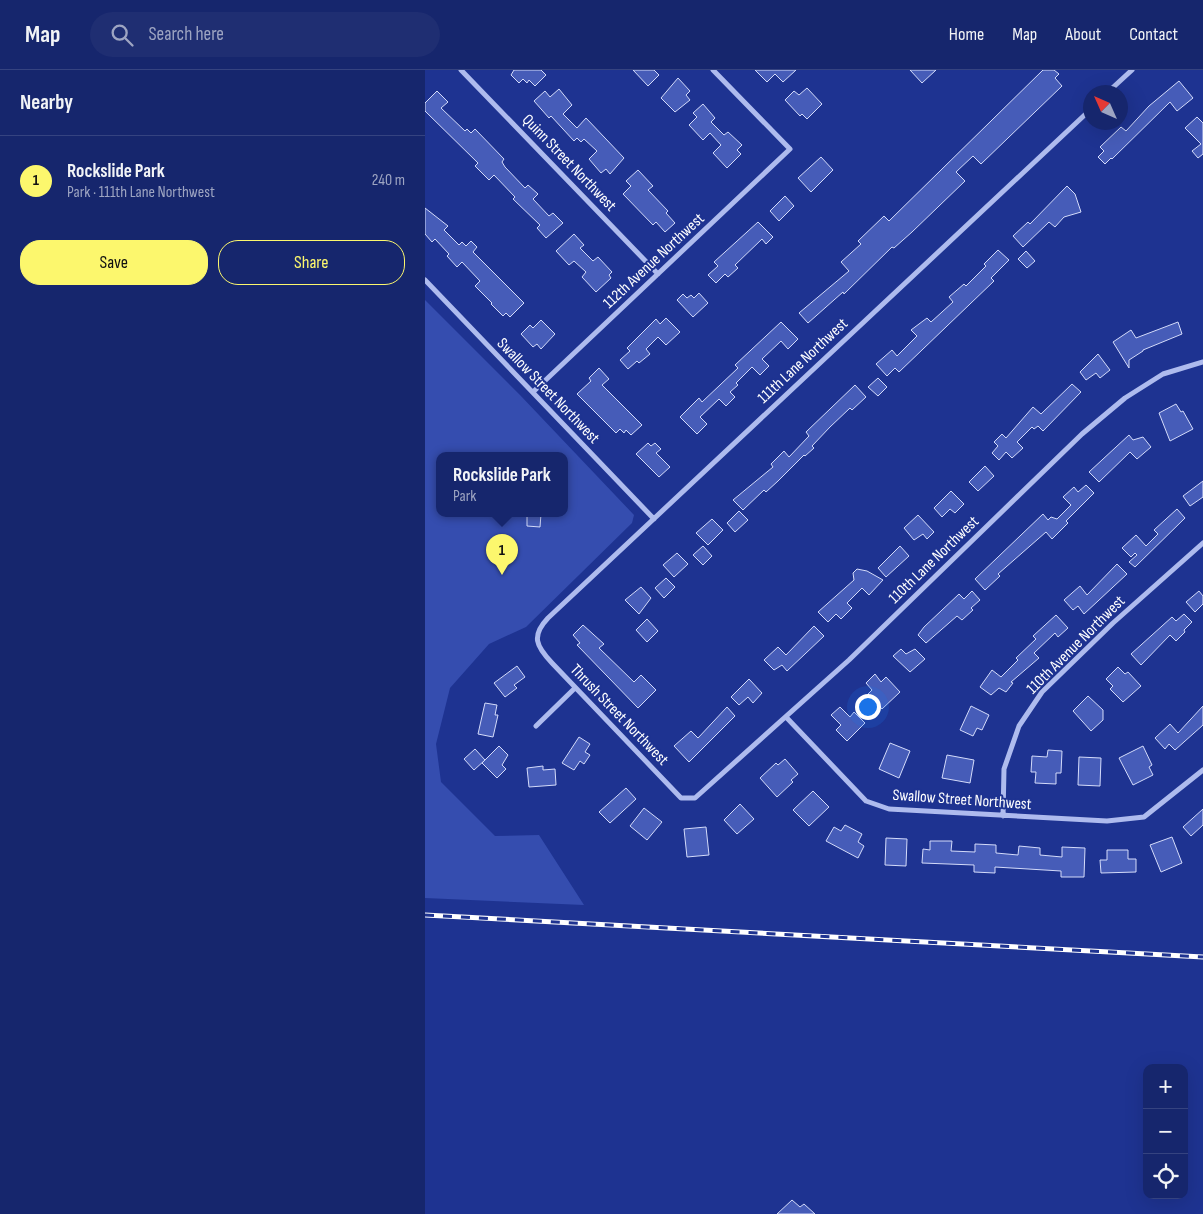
<!DOCTYPE html>
<meta charset="utf-8">
<style>
:root{--surface:#16266d;--page:#1f2e72;--text:#f1f3f6;--muted:#9ea5c2;--line:#354380;--accent:#fcf76d}
body{margin:0;font-family:"Sofia Sans Condensed",sans-serif;background:var(--page);color:var(--text)}
.controls{position:absolute;right:15px;bottom:15px;display:grid;overflow:hidden;border-radius:10px;box-shadow:0 5px 20px #0002}
.controls button{width:45px;height:45px;display:grid;place-items:center;padding:0;border:0;border-bottom:1px solid var(--line);background:var(--surface);color:var(--text);font:25px sans-serif}
.compass{position:absolute;left:658px;top:15px;width:45px;height:45px;border-radius:50%;background:var(--surface);box-shadow:0 5px 20px #0002;rotate:315deg}
.you{position:absolute;left:442px;top:636px;width:18px;height:18px;margin:-12px;border:4px solid #fff;border-radius:50%;background:#1a73e8;box-shadow:0 0 0 8px #1a73e833}
.badge{display:grid;place-items:center;width:32px;height:32px;border-radius:50%;background:var(--accent);color:#111;font-size:16px;font-weight:700}
.pin{position:absolute;translate:-50% -41px;filter:drop-shadow(0 1px 2px #0008)}
.pin::after{content:'';position:absolute;top:26px;width:18px;height:15px;background:inherit;clip-path:polygon(0 0,100% 0,50% 100%)}
.popup{position:absolute;left:11px;top:382px;width:132px;height:65px;box-sizing:border-box;display:grid;place-content:center;border-radius:10px;background:var(--surface);filter:drop-shadow(0 1px 4px #0005);font-size:16px;white-space:nowrap;color:var(--muted)}
.popup b{font-size:19px;color:var(--text)}
.popup::after{content:'';position:absolute;left:50%;top:100%;margin-left:-10px;border:10px solid transparent;border-top-color:var(--surface)}
.list{margin:0;padding:0;list-style:none}
h2{display:flex;justify-content:space-between;align-items:center;height:65px;margin:0;padding:0 20px;font-size:21px}
h2 small{font-size:16px;font-weight:400;color:var(--muted)}
.list li{display:grid;grid-template-columns:32px 1fr auto;gap:15px;align-items:center;box-sizing:border-box;height:90px;padding:0 20px;border-top:1px solid var(--line)}
.list b{display:block;font-size:19px;white-space:nowrap}
.list p{margin:0;font-size:16px;white-space:nowrap;color:var(--muted)}
.list em{font-size:16px;font-style:normal;color:var(--muted)}
.actions{display:flex;gap:10px;padding:15px 20px}
.actions a{flex:1;padding:11px 0;border:1px solid var(--accent);border-radius:20px;text-align:center;font-size:18px;color:var(--accent)}
.actions .main{background:var(--accent);color:#111}
.icon{flex:none;width:28px;height:28px;fill:none;stroke:currentColor;stroke-width:2;stroke-linecap:round;stroke-linejoin:round}
.map{position:relative;flex:none;width:778px;height:1144px;overflow:hidden}
header{display:flex;align-items:center;gap:30px;box-sizing:border-box;height:70px;padding:0 25px;background:var(--surface);border-bottom:1px solid var(--line)}
header strong{font-size:24px}
nav{display:flex;gap:28px;margin-inline-start:auto;font-size:18px}
.search{width:350px;height:45px;background:var(--page);display:flex;align-items:center;gap:12px;box-sizing:border-box;padding:0 18px;border-radius:28px;color:var(--muted);font-size:19px}
main{display:flex}
aside{flex:1;background:var(--surface)}
.map>svg:first-child{display:block}
.green{fill:#354daf;fill-rule:evenodd}
.building{fill:#465cb8;stroke:#d4dbfa}
.lines{fill:none;stroke-linecap:round;stroke-linejoin:round}
.street{stroke:#aebbee;stroke-width:5}
.rail-casing{stroke:#fff;stroke-width:5}
.rail{stroke:#1e3391;stroke-width:3;stroke-dasharray:9;stroke-linecap:butt}
.labels{text-anchor:middle;dominant-baseline:central;stroke-width:4;stroke-linejoin:round;paint-order:stroke}
.street-label{font-size:16px;fill:#fff;stroke:#1e3391}
</style>
<header>
<strong>Map</strong>
<div class="search"><svg class="icon" aria-label="search" viewBox="0 0 24 24"><circle cx="10" cy="10" r="6"/><path d="M15 15l6 6"/></svg>Search here</div>
<nav><a>Home</a><a>Map</a><a>About</a><a>Contact</a></nav>
</header>
<main>
<aside>
<h2>Nearby<small></small></h2>
<ul class="list">
<li><span class="badge">1</span><div><b>Rockslide Park</b><p>Park · 111th Lane Northwest</p></div><em>240 m</em></li>
</ul>
<div class="actions"><a class="main">Save</a><a>Share</a></div>
</aside>
<div class="map">
<svg width="778" height="1144" viewBox="0 0 778 1144">
<rect width="100%" height="100%" fill="#1e3391"/>
<path class="green" d="M0 230 95 325 209 445 207 453 101 557 64 574 25 618 11 674 16 712 70 766 114 765 159 835 0 828ZM15 386H140V444H15Z"/>
<path class="building" d="M89 0H116L121 5 110 16 104 10 102 13 98 9 94 13 86 5Z
M208 0H229L234 5 223 16Z
M330 0H371L358 12 350 4 342 12Z
M485 0H511L497 13Z
M618 0H629L634 4 630 8 637 16 556 94 548 86 531 102 540 111 487 162 469 178 467 177 419 224 418 222 383 253 374 243 424 201 416 192 436 174 433 171 459 146 464 151Z
M253 8 265 21 261 25 265 30 250 42 236 28Z
M754 11 768 28 752 41 745 32 687 89 686 88 680 94 673 87 679 81 675 77 696 57 701 61 724 36Z
M382 18 397 34 382 49 377 44 375 46 360 30 369 21 374 25Z
M134 19 147 35 138 44 152 58 161 48 199 88 185 104 181 99 176 103 164 89 172 81 159 69 156 72 152 68 149 71 126 46 124 48 109 31 120 21 125 27Z
M12 21 23 32 16 38 40 61 42 59 46 63 50 59 79 89 77 92 80 97 100 118 103 115 113 124 108 129 124 146 128 143 138 153 121 168 112 158 115 155 88 129 90 127 69 105 64 110 50 96 53 93 0 41V33Z
M278 34 290 48 286 52 299 65 303 62 317 75 312 80 316 84 302 98 288 83 296 75 285 63 278 70 264 55 272 47 268 43Z
M772 47 778 53V84L773 88 767 81 776 74 760 58Z
M396 87 408 100 386 122 373 108Z
M213 100 228 116 223 120 243 141 241 143 250 153 240 162 231 152 228 155 198 124 206 116 201 111Z
M642 116 650 124 656 142 639 147 630 157 624 152 598 177 588 166 603 152 605 154Z
M360 126 369 136 354 151 345 141Z
M0 138 23 156 19 160 34 175 37 172 41 176 46 171 52 177 48 182 99 233 85 247 81 243 78 246 66 234 67 233 50 216 55 211 37 192 32 197 22 186 24 184 10 169 7 172 0 164Z
M333 152 348 167 341 174 337 169 310 195 313 198 303 207 300 204 291 213 283 205 293 196 289 192Z
M149 164 159 175 155 178 168 191 173 187 187 202 184 205 186 208 171 222 157 207 161 202 149 191 144 195 131 181Z
M573 180 584 190 566 208 569 211 474 302 470 298 462 306 451 294 467 280 472 286 492 266 486 260 502 248 506 252 528 232 524 227 539 214 541 216 561 196 559 194Z
M601 181 610 191 602 198 593 189Z
M274 223 283 233 268 247 252 230 258 224 262 228 266 225 269 228Z
M241 248 255 262 241 275 233 267 221 279 225 284 214 293 212 291 203 299 195 290 205 281 202 278 231 249 235 254Z
M116 250 130 264 116 279 112 274 108 277 96 264 105 255 108 258Z
M356 252 373 269 363 279 356 271 337 289 344 296 335 305 327 297 311 313 313 315 305 322 310 327 301 336 294 329 275 347 282 354 272 364 255 347 274 328 277 332 313 298 310 295Z
M753 252 757 264 718 280V281L704 290V298L688 272 706 260 711 268Z
M673 284 685 300 675 308 671 303 661 310 655 302Z
M174 298 184 309 177 315 217 355 206 365 201 360 199 363 195 359 191 363 152 324 166 311 164 308Z
M453 308 462 317 453 326 443 317Z
M647 314 656 322 618 361 613 356 609 359 607 357 592 372 598 378 587 388 581 382 574 390 567 383 573 376 569 372 577 364 581 368 608 337 616 344Z
M430 315 441 327 427 340 425 338 405 357 387 376 389 378 380 386 379 385 353 411 341 422 339 420 318 440 308 430 348 397 346 394 359 381 364 387 384 366 381 362Z
M751 334 756 342 758 341 768 359 745 371 734 343Z
M704 365 708 370 718 367 726 377 712 389 705 382 674 412 664 402Z
M223 373 226 376 230 373 236 379 231 383 245 397 234 407 211 384Z
M560 396 569 406 553 421 544 412Z
M778 411V427L765 436 758 426Z
M661 415 669 423 641 451 643 453 627 469 621 462 573 504 575 506 560 520 550 509 618 444 623 450 626 447 632 449 646 435 638 427 649 417 653 422Z
M526 421 539 434 530 443 525 439 517 447 509 438Z
M752 439 760 448 710 497 704 492 712 485 710 483 706 487 697 478 711 465 721 476 733 464 729 460Z
M314 441 323 450 310 462 302 453Z
M102 444H116L115 457 102 456Z
M493 445 509 462 502 469 498 464 489 470 479 458Z
M287 449 298 460 283 475 271 463Z
M278 476 287 486 278 495 268 485Z
M475 476 484 486 461 507 453 498Z
M252 483 263 494 249 507 238 495Z
M692 494 702 504 659 544 653 536 648 540 639 530 655 516 662 525Z
M432 499 442 501 458 510 444 525 437 518 422 533 427 538 416 549 411 544 403 552 393 542 429 510 428 503Z
M241 508 250 517 239 528 230 518Z
M216 517 226 528 214 544 200 530Z
M547 521 555 530 546 538 548 540 537 550 532 546 501 573 493 565 499 557 534 524 539 529Z
M774 521 778 526V534L770 542 761 532Z
M759 544 767 552 759 560 760 562 751 571 745 565 716 595 706 584 747 547 751 551Z
M631 545 643 558 633 567 630 563 609 583 614 588 586 612 588 613 581 622 574 618 566 625 555 617 567 600 576 607 593 590 591 588 611 569 608 566Z
M222 549 233 561 222 572 211 560Z
M158 555 179 574 174 578 209 612 216 605 231 620 213 638 152 575 155 573 148 565Z
M389 556 399 566 362 601 357 595 349 600 339 590 353 577 361 585Z
M476 579 481 584 490 579 500 589 485 602 468 586Z
M92 596 100 607 89 615 92 618 80 627 69 613Z
M693 597 700 604 703 602 716 616 698 632 685 619 688 616 681 609Z
M450 604 456 612 461 607 475 622 457 639 443 624 447 620 441 613Z
M324 609 337 623 328 633 323 627 314 635 306 627Z
M663 626 678 640V650L666 661 648 641Z
M60 633 72 635 70 645H73L68 667 53 664Z
M546 636 564 645 557 660 552 658 548 666 535 660Z
M778 636V655L750 680 744 674 740 679 730 668 745 654 753 663Z
M302 637 310 646 264 692 249 676 266 661 273 668Z
M415 637 425 647 429 642 440 653 422 671 411 660 416 655 406 645Z
M154 667 165 674 160 682 165 685 159 694 155 691 149 700 137 693Z
M465 673 485 681 474 708 454 699Z
M74 676 83 685 77 695 81 699 72 708 57 693Z
M718 676 727 695 724 697 728 705 708 715 694 688Z
M50 679 60 690 49 700 39 689Z
M623 680 637 681 636 703H631V714L610 713 611 702H606L607 686 622 687Z
M522 685 549 690 545 713 517 708Z
M654 687 676 688 675 716 653 715Z
M360 689 373 704 366 710 368 712 352 727 335 708 351 693 353 695Z
M118 696V700L130 699 131 715 104 717 102 698Z
M201 718 211 729 185 753 174 742Z
M388 721 404 737 384 756 368 740Z
M315 734 329 749 312 764 299 750Z
M219 738 237 752 222 770 205 756Z
M778 739V755L766 766 758 757Z
M420 755 437 764 433 772 439 776 433 788 401 771 409 757 416 761Z
M281 757 284 785 262 787 259 759Z
M747 767 757 793 736 802 725 775Z
M461 768 482 769 481 796 460 795Z
M505 771H527L526 781 550 782V774L571 775V783L593 785 594 776 615 778V785L637 787V777L660 778 659 807H636V801L570 797V803L549 802V795L497 793 498 779 505 780Z
M682 780H703V789H711V802L676 803 675 790H682Z
M367 1130 375 1137 379 1134 390 1144H352Z"/>
<g class="lines">
<path class="street" d="M36 0 233 204
M683 22 707 0
M666 39 123 548C106 566 111 576 127 593L256 728H270L424 590 657 364 700 328 738 304 778 292
M0 210 229 449
M108 322 365 79 288 0
M361 647 441 731 464 739 682 751 719 747 778 700
M111 656 150 618
M578 746 579 699 594 656 617 622 688 553 778 473"/>
<g class="rail-casing">
<path id="rail" d="M0 845 778 887"/>
</g>
<use href="#rail" class="rail"/>
</g>
<g class="labels">
<g class="street-label">
<text transform="translate(144 93) rotate(46)">Quinn Street Northwest</text>
<text transform="translate(229 191) rotate(-43)">112th Avenue Northwest</text>
<text transform="translate(378 291) rotate(-43)">111th Lane Northwest</text>
<text transform="translate(123 321) rotate(46)">Swallow Street Northwest</text>
<text transform="translate(509 490) rotate(-44)">110th Lane Northwest</text>
<text transform="translate(651 575) rotate(-45)">110th Avenue Northwest</text>
<text transform="translate(194 645) rotate(46)">Thrush Street Northwest</text>
<text transform="translate(537 730) rotate(4)">Swallow Street Northwest</text>
</g>
</g>
</svg>
<div class="controls">
<button>+</button>
<button>−</button>
<button><svg class="icon" aria-label="locate" viewBox="0 0 24 24"><circle cx="12" cy="12" r="6"/><path d="M12 2v4M12 18v4M2 12h4M18 12h4"/></svg></button>
</div>
<svg class="compass" viewBox="-18 -18 36 36"><path d="M0-13l5 13h-10z" fill="#e53935"/><path d="M0 13l5-13h-10z" fill="#9ea5c2"/></svg>
<div class="you"></div>
<div class="pin badge" style="left:77px;top:505px">1</div>
<div class="popup"><b>Rockslide Park</b>Park</div>
</div>
</main>
